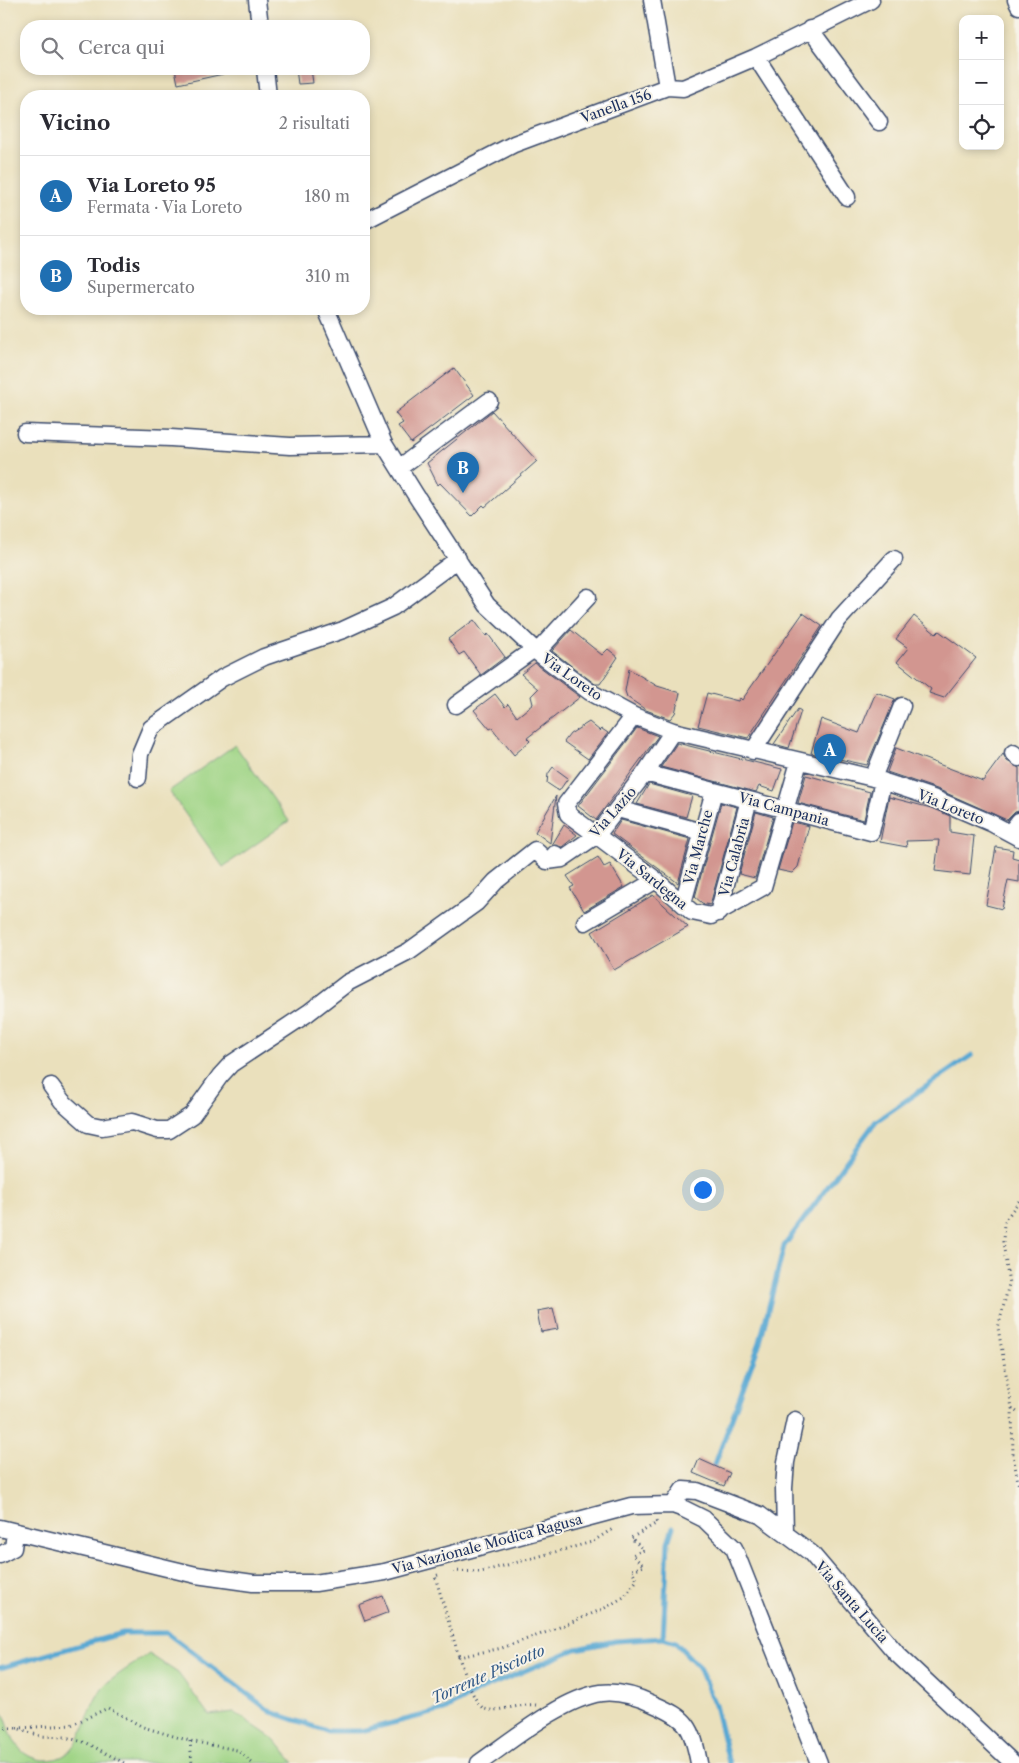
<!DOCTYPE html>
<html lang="it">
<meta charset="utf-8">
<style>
:root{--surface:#fff;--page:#f7f7f7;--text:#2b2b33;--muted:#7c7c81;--line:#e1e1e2;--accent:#1f6fb2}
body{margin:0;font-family:"Libre Caslon Text",serif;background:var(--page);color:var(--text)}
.controls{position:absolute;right:15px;top:15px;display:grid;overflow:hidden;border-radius:10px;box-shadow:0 2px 8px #0003}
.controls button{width:45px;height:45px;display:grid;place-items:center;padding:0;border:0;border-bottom:1px solid var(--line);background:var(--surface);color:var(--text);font:25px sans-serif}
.you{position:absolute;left:702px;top:1189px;width:18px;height:18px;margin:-12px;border:4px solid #fff;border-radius:50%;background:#1a73e8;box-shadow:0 0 0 8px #1a73e833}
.badge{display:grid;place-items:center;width:32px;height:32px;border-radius:50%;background:var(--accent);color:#fff;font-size:16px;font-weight:700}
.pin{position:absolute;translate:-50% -41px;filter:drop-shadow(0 1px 2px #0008)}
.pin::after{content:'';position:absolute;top:26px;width:18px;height:15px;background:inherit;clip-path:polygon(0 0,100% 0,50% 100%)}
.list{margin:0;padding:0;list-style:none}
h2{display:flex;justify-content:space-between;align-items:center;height:65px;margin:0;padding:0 20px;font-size:21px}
h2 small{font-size:16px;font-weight:400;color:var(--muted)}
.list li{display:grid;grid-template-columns:32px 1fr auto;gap:15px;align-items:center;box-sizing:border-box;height:80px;padding:0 20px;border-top:1px solid var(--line)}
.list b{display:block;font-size:19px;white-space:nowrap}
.list p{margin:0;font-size:16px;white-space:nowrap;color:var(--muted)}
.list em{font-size:16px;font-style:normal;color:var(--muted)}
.icon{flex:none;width:28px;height:28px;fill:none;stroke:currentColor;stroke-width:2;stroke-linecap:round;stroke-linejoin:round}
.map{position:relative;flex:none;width:1019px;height:1763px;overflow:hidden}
.search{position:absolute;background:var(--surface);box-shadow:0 2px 8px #0003;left:20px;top:20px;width:350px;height:55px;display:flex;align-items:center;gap:12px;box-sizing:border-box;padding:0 18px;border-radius:20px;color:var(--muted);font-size:19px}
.panel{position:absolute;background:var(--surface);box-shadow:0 2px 8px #0003;left:20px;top:90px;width:350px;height:225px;border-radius:20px}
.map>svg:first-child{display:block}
.green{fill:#9fd485;stroke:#5d8272}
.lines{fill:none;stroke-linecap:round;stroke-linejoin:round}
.stream{stroke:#59a8d3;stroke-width:5}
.building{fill:#d29690}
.minor-casing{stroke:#3a4a6c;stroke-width:19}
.path{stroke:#3a4a6c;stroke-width:3;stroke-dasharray:1 4;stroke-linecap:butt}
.minor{stroke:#fff;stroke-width:16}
.labels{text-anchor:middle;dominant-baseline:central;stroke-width:4;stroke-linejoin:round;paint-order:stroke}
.street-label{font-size:14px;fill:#1b2f5e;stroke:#f7f3e8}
.water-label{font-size:15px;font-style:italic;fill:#315987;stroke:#f7f3e8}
</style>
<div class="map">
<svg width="1019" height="1763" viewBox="0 0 1019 1763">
<rect width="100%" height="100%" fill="#f7f3e8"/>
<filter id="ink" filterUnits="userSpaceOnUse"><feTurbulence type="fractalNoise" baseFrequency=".02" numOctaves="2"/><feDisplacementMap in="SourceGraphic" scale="10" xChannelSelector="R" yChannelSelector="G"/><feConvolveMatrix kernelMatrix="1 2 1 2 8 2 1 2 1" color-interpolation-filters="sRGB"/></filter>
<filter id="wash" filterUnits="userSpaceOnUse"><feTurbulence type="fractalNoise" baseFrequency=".0096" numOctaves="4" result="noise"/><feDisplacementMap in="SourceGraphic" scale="20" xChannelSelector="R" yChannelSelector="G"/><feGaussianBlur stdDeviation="1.12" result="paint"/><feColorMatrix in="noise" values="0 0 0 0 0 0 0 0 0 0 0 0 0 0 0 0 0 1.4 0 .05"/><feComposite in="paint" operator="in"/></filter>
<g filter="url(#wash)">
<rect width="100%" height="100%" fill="#eae0bc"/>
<path class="green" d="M235 745 289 821 223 867 169 791Z
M149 1654 178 1673 209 1715 234 1712 275 1740 294 1763H0V1714H4C12 1735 15 1756 42 1760 86 1763 82 1712 103 1688 113 1676 135 1664 149 1654Z"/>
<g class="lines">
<path class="stream" d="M712 1472 760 1342 784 1246 876 1121 972 1055
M663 1638 668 1542 673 1527
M0 1668 123 1633H167L271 1712 327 1731H361L444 1710 477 1691 576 1649 616 1641 663 1638 675 1642 699 1667 715 1705 729 1763"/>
</g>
<g id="blocks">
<path class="building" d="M175 69H222L223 74 178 84Z
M296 69H311L313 83 298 84Z
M454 368 474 395 411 443 398 426 403 423 395 413Z
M492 411 537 461 485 507 483 505 472 516 440 483 438 485 427 463Z
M803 613 822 626 748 738 698 726 707 693 738 701 740 698 742 700Z
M914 616 936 634 939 631 976 658 944 698 929 693 931 689 897 662 908 648 896 639Z
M474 620 486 636 488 634 505 657 481 675 464 652 459 655 448 639Z
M571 630 602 655 608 649 618 657 600 684H595L552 651Z
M535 663 580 697 527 738 530 741 514 755 492 728 490 729 474 710 495 694 505 707 508 704 517 717 533 704 531 696 538 689 521 674Z
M629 669 657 686 680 693 675 713 670 719 646 710 627 697 625 691Z
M876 692 895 699 867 765 811 753 821 719 859 733Z
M798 709 801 711 789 748 774 744Z
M589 722 600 731 602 729 608 733 588 759 564 742 570 734Z
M637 728 658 736 596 820 578 806Z
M677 743 782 769 774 791 759 786 756 792 661 767Z
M896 748 983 781 1003 754 1007 761 1019 768V811L1015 812 1007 820 937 789 887 772Z
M553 767 568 778 559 791 547 783 548 774Z
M806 775 870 792 864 820 798 803Z
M649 784 692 796 686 817 637 804Z
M556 796 550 843 535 832Z
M889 797 931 808 950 816V832L974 836 970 875 935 871 939 840 906 841 907 847 880 842Z
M721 803 737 807 710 905 702 903 695 897Z
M756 812 773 817 755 878 739 874Z
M621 820 690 839 678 883 612 834Z
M792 822 809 826 798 867 792 873 778 870Z
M564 825 577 835 562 847 552 845Z
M996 847 1013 850 1012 857 1019 859V882L1008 880 1002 909 986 905Z
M598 857 604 867 610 864 624 887 584 911 570 888 574 886 567 876Z
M653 895 688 927 614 970 592 932Z
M553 1308 558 1329 541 1332 537 1311Z
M699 1459 730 1473 724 1486 693 1473Z
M383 1596 389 1612 365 1621 359 1605Z"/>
</g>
</g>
<g filter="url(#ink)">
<use href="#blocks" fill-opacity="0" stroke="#3a4a6c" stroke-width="1"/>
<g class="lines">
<g class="minor-casing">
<path id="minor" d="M257 0 260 26
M652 0 667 87
M1016 0 1019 6
M810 29 879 122
M756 57 847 197
M265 69 268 96
M364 221 514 144 667 87 683 88 756 57 871 0
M326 309 384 444 415 494 487 605 537 652 590 692 634 716 673 731 873 778 933 798 991 823 1019 838
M25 433 171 438 290 446 384 444
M399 468 489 401
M537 652 588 597
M456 705 534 649
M634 716 566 804 568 814 656 880 692 912 711 916 763 887 799 762
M753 751 839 619 894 559
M1013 753 1019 758
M645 773 871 832 883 781
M138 778 140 754 151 728 222 678 264 657 343 630 393 607 458 559
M873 778 902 706
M618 809 702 832
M1010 833 1019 821
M555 854 562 859 597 835 645 773 673 731
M683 903 714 791
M718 913 749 800
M585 922 656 880
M51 1086 62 1101 88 1124 102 1127 132 1122 157 1130H169L192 1115 220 1076 231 1064 308 1013 347 983 409 951 476 903 496 881 535 850 547 861 562 859
M673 1505 683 1490 697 1491 760 1515 811 1553 897 1654 1013 1763
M0 1528 196 1575 253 1583H315L385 1572 631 1506 673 1505 684 1509 704 1519 734 1548 819 1763
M785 1532 784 1488 786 1462 795 1420
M0 1555 13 1548 15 1533
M479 1763C511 1741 563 1698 601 1693 619 1691 638 1697 653 1704 688 1719 692 1726 699 1763"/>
</g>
<path class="path" d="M1019 1201 1004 1222 1003 1242 1009 1284 998 1328 1012 1408 1013 1455 1019 1487
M1012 1408 1019 1414
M453 1571 481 1572 592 1542 614 1528
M438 1575 435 1576 459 1657
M536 1705C521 1703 497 1713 485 1709 474 1705 462 1668 459 1657L502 1648 550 1631 603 1609 624 1597 637 1580 632 1570 644 1566 632 1555 644 1550 631 1538 657 1523 655 1520
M0 1728H17L40 1736 65 1737 87 1743 124 1763
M17 1728 71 1725 108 1708 143 1727 190 1741 237 1750 252 1763
M190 1741 192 1763"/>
<use href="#minor" class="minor"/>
</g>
</g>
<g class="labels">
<g class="street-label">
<text transform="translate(616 106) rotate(-20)">Vanella 156</text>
<text transform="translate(572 677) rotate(35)">Via Loreto</text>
<text transform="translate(951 807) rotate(22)">Via Loreto</text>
<text transform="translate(784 809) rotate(15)">Via Campania</text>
<text transform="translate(613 812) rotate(-49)">Via Lazio</text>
<text transform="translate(698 847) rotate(-75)">Via Marche</text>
<text transform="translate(734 857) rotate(-75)">Via Calabria</text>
<text transform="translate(652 879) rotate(39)">Via Sardegna</text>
<text transform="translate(487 1544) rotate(-15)">Via Nazionale Modica Ragusa</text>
<text transform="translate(852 1602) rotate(49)">Via Santa Lucia</text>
</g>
<g class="water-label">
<text transform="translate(488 1674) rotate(-24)">Torrente Pisciotto</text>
</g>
</g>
</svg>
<div class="controls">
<button>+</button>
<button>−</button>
<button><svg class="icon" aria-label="locate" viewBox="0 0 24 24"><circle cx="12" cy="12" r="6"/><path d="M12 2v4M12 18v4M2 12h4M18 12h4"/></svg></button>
</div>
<div class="you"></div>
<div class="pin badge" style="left:830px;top:775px">A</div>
<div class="pin badge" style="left:463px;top:493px">B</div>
<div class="search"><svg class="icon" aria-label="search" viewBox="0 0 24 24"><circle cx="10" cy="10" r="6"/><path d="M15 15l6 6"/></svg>Cerca qui</div>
<section class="panel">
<h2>Vicino<small>2 risultati</small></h2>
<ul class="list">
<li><span class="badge">A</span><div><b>Via Loreto 95</b><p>Fermata · Via Loreto</p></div><em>180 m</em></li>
<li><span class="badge">B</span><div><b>Todis</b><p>Supermercato</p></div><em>310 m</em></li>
</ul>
</section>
</div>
